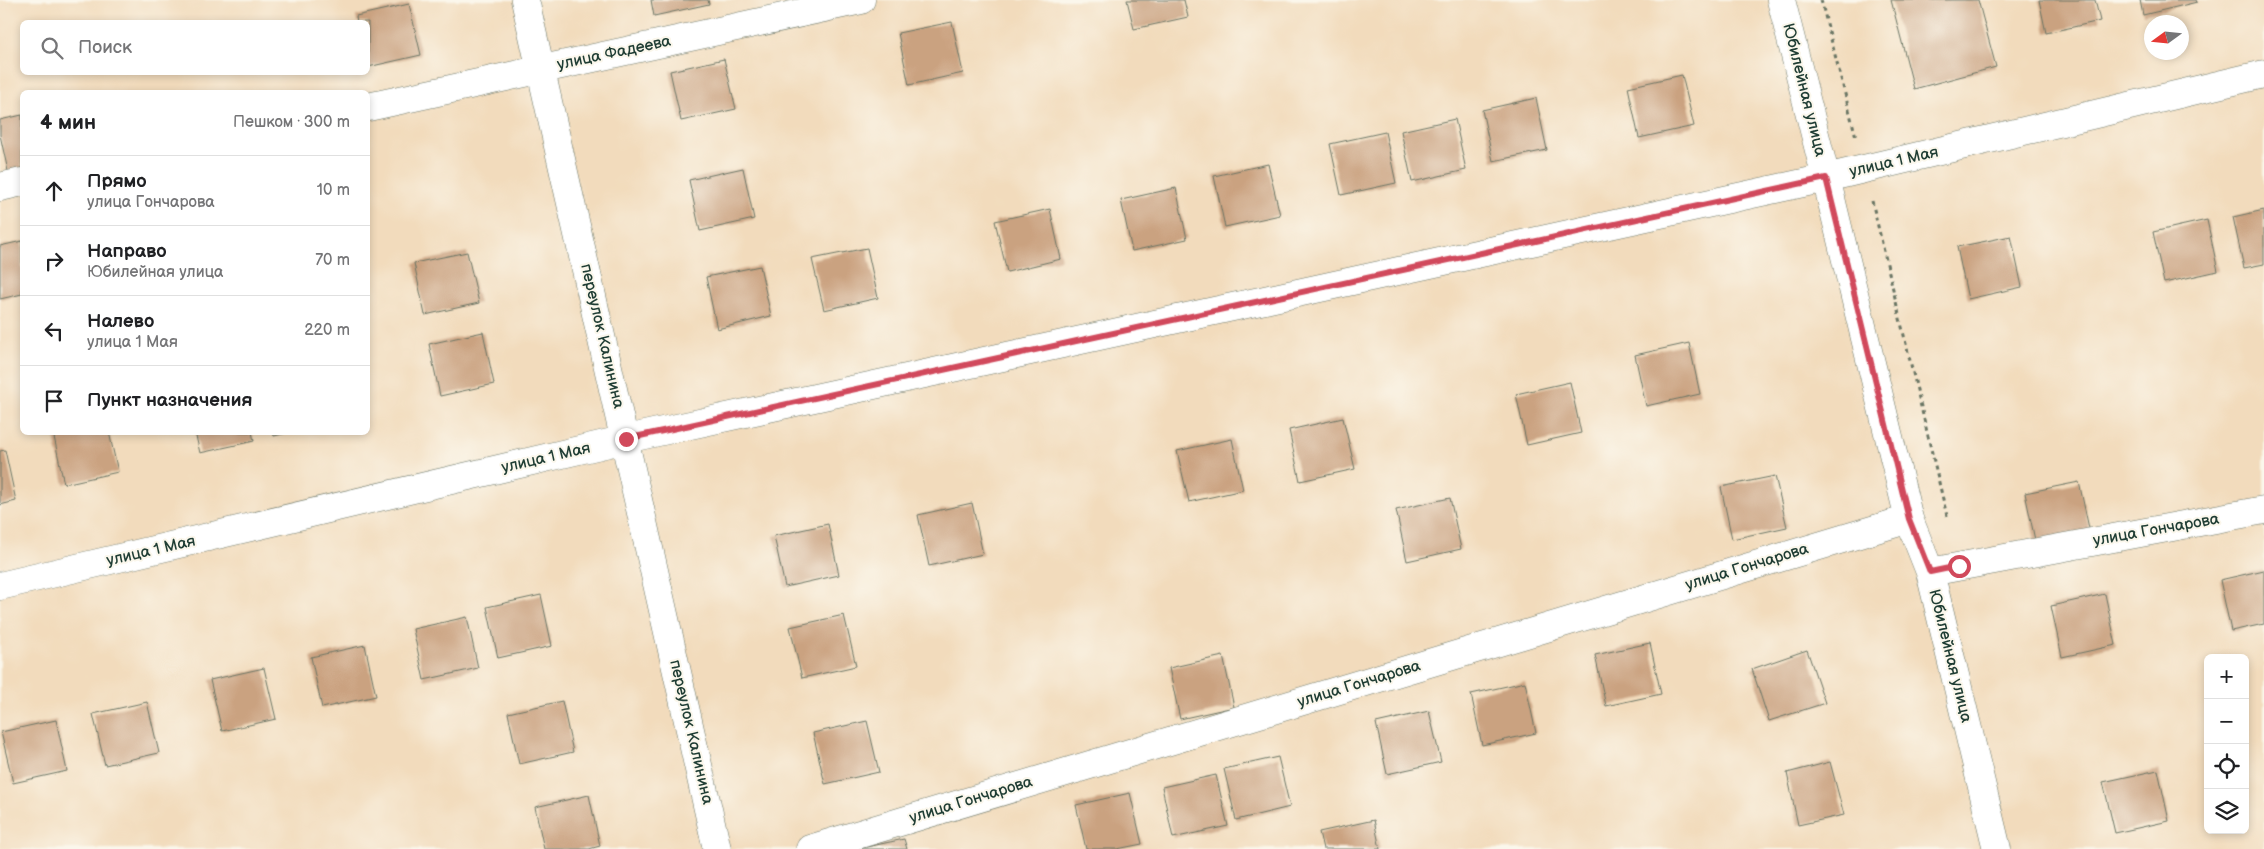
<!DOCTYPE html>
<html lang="ru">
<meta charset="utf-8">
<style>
:root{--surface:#fff;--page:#f6f6f6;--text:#202124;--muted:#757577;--line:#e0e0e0}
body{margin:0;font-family:"Balsamiq Sans",sans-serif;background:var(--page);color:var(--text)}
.controls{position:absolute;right:15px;bottom:15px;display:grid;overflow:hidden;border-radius:8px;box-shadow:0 2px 8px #0003}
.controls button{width:45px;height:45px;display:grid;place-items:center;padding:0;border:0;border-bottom:1px solid var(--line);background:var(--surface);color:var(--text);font:25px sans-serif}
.compass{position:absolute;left:2144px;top:15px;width:45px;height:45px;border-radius:50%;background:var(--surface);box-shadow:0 2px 8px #0003;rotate:255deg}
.stop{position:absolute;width:15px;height:15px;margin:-11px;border:4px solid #d1495b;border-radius:50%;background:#fff}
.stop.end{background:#d1495b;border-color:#fff;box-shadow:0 1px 5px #0008}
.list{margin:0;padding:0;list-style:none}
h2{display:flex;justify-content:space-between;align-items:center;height:65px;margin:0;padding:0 20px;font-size:21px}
h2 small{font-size:16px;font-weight:400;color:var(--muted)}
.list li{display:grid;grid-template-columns:32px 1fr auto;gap:15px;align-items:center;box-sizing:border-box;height:70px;padding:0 20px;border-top:1px solid var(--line)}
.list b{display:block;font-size:19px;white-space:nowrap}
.list p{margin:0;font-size:16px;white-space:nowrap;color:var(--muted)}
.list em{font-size:16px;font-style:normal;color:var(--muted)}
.icon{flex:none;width:28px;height:28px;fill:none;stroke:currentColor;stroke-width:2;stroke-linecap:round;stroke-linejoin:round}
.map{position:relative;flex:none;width:2264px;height:849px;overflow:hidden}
.search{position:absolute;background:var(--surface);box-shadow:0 2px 8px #0003;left:20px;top:20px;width:350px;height:55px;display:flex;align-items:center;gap:12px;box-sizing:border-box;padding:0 18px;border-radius:8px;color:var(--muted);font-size:19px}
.panel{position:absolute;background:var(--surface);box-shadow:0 2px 8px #0003;left:20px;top:90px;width:350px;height:345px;border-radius:8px}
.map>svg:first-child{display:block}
.building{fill:#caa280}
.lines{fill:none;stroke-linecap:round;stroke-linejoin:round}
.minor-casing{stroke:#697464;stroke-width:29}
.path{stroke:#697464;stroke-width:3;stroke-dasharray:4 4;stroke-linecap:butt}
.minor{stroke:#fff;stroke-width:28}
.route{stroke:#d1495b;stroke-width:6}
.labels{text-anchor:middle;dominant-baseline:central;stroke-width:4;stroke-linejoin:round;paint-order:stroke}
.street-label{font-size:16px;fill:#1f3d34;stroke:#fbf7ec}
</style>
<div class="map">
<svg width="2264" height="849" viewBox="0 0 2264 849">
<rect width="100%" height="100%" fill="#fbf7ec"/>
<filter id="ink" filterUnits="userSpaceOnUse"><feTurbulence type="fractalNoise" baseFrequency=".02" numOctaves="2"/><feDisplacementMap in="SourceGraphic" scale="10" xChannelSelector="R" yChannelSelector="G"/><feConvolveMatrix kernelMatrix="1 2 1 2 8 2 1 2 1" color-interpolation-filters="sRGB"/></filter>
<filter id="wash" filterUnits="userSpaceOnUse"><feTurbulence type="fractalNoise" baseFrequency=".0096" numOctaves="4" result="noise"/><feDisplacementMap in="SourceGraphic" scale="20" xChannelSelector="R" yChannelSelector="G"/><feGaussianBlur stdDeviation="1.12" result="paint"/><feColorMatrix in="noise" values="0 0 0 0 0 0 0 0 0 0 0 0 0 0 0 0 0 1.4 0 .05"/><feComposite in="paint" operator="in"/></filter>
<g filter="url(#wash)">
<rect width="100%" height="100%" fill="#f2dbbc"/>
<g id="blocks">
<path class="building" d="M651 0H708L709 4 654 16Z
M1127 0H1184L1188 17 1134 29Z
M1891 0H1978L1996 67 1914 89Z
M2039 0H2095L2100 21 2046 33Z
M2140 0H2196L2197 2 2143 15Z
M409 4 421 55 368 67V22H357L356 16Z
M952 22 963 73 909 85 898 33Z
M724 59 736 109 681 121 670 71Z
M1682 75 1694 126 1639 138 1628 87Z
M1536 98 1547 150 1493 161 1482 110Z
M22 115V168L8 171 0 135V120Z
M1455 119 1466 170 1412 182 1401 131Z
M1385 132 1396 183 1341 195 1330 144Z
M1268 164 1280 215 1225 227 1214 176Z
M743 168 754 219 700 231 689 180Z
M1176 188 1187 239 1132 251 1121 200Z
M1050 209 1061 259 1007 272 995 221Z
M2264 210V264L2244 268 2233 217Z
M2207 220 2218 271 2164 283 2153 232Z
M2011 236 2022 287 1968 299 1957 247Z
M22 241V294L0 299V246Z
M867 248 878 298 824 310 812 259Z
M467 252 479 303 425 315 414 263Z
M760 266 771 316 717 329 706 277Z
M483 332 494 384 440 396 429 344Z
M1689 343 1700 394 1646 406 1635 355Z
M1570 382 1581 433 1527 445 1516 394Z
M1343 418 1355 469 1300 481 1289 430Z
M53 432H109L118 472 64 484Z
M195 432H252L254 441 200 453Z
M273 432H287V433L274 436Z
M1232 439 1243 490 1189 502 1177 451Z
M5 450 16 501 0 505V451Z
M1775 476 1787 527 1732 539 1721 487Z
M2079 482 2090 533 2036 545 2025 493Z
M1450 498 1461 549 1407 561 1396 510Z
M972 503 983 554 929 566 918 515Z
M828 524 839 575 785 587 774 536Z
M2264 570V624L2231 631 2220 580Z
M2105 594 2116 645 2062 657 2051 606Z
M541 595 552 646 498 658 487 607Z
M844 615 856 666 802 678 790 627Z
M467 617 478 668 424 680 413 629Z
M1650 643 1661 694 1606 706 1595 655Z
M365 645 376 696 322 708 311 657Z
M1807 650 1825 703 1769 721 1752 669Z
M1223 656 1234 707 1180 719 1169 668Z
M264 668 276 719 222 731 210 680Z
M1525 682 1536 733 1482 745 1471 694Z
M562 701 573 752 519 764 508 713Z
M147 702 159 753 105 765 93 714Z
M1429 711 1441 762 1387 774 1376 723Z
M56 720 67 771 13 783 1 732Z
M867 721 879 772 825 784 813 733Z
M1278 757 1290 807 1236 820 1224 769Z
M1830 762 1844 815 1798 825 1787 773Z
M2158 770 2169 821 2115 833 2103 782Z
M1216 775 1228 826 1173 838 1162 787Z
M1130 793 1142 844 1117 849H1086L1076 805Z
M589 795 600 846 589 849H544L535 807Z
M1374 820 1380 849H1323L1319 832Z
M904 839 907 849H862V848Z"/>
</g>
</g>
<g filter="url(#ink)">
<use href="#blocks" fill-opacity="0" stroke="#697464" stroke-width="1"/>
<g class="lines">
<g class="minor-casing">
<path id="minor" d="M525 0 717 849
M1781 0 1826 178 1909 519 1930 572 1997 849
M368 107 861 0
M0 187 22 182
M1930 572 2264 510
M0 586 626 439 1826 178 2264 74
M810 849 1909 519"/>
</g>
<path class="path" d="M1821 0 1856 137
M1872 201 1947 516"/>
<use href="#minor" class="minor"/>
</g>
</g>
<g class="lines" filter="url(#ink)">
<path class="route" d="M626 439 1826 178 1909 519 1930 572 1959 566"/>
</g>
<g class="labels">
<g class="street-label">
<text transform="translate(614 53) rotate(-12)">улица Фадеева</text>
<text transform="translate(1804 90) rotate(76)">Юбилейная улица</text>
<text transform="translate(1894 162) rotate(-13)">улица 1 Мая</text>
<text transform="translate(602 336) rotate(77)">переулок Калинина</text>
<text transform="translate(546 458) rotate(-13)">улица 1 Мая</text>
<text transform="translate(2156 530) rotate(-10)">улица Гончарова</text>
<text transform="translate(151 551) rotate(-13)">улица 1 Мая</text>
<text transform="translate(1747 567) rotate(-17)">улица Гончарова</text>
<text transform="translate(1950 656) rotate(76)">Юбилейная улица</text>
<text transform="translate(1359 684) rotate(-17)">улица Гончарова</text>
<text transform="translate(691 732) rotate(77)">переулок Калинина</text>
<text transform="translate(971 800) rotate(-17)">улица Гончарова</text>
</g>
</g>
</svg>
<div class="controls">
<button>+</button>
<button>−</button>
<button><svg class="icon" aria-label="locate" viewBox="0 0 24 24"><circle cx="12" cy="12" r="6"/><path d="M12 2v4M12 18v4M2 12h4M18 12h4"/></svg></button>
<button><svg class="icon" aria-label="layers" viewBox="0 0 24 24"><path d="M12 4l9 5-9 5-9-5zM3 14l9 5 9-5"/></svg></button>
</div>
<svg class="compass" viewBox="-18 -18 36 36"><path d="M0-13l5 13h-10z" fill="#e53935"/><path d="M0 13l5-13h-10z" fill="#757577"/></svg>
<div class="stop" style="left:1959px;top:566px"></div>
<div class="stop end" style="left:626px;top:439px"></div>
<div class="search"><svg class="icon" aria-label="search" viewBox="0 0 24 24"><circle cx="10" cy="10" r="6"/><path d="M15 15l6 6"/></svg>Поиск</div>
<section class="panel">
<h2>4 мин<small>Пешком · 300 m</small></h2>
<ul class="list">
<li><svg class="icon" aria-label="ahead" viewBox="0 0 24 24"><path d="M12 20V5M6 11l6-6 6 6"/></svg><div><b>Прямо</b><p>улица Гончарова</p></div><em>10 m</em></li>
<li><svg class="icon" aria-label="right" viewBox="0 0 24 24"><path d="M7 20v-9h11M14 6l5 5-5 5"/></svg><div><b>Направо</b><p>Юбилейная улица</p></div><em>70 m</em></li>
<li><svg class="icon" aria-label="left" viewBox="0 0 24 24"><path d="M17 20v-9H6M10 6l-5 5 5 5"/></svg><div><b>Налево</b><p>улица 1 Мая</p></div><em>220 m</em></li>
<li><svg class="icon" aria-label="arrive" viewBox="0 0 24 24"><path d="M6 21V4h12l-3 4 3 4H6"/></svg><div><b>Пункт назначения</b></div></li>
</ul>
</section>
</div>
